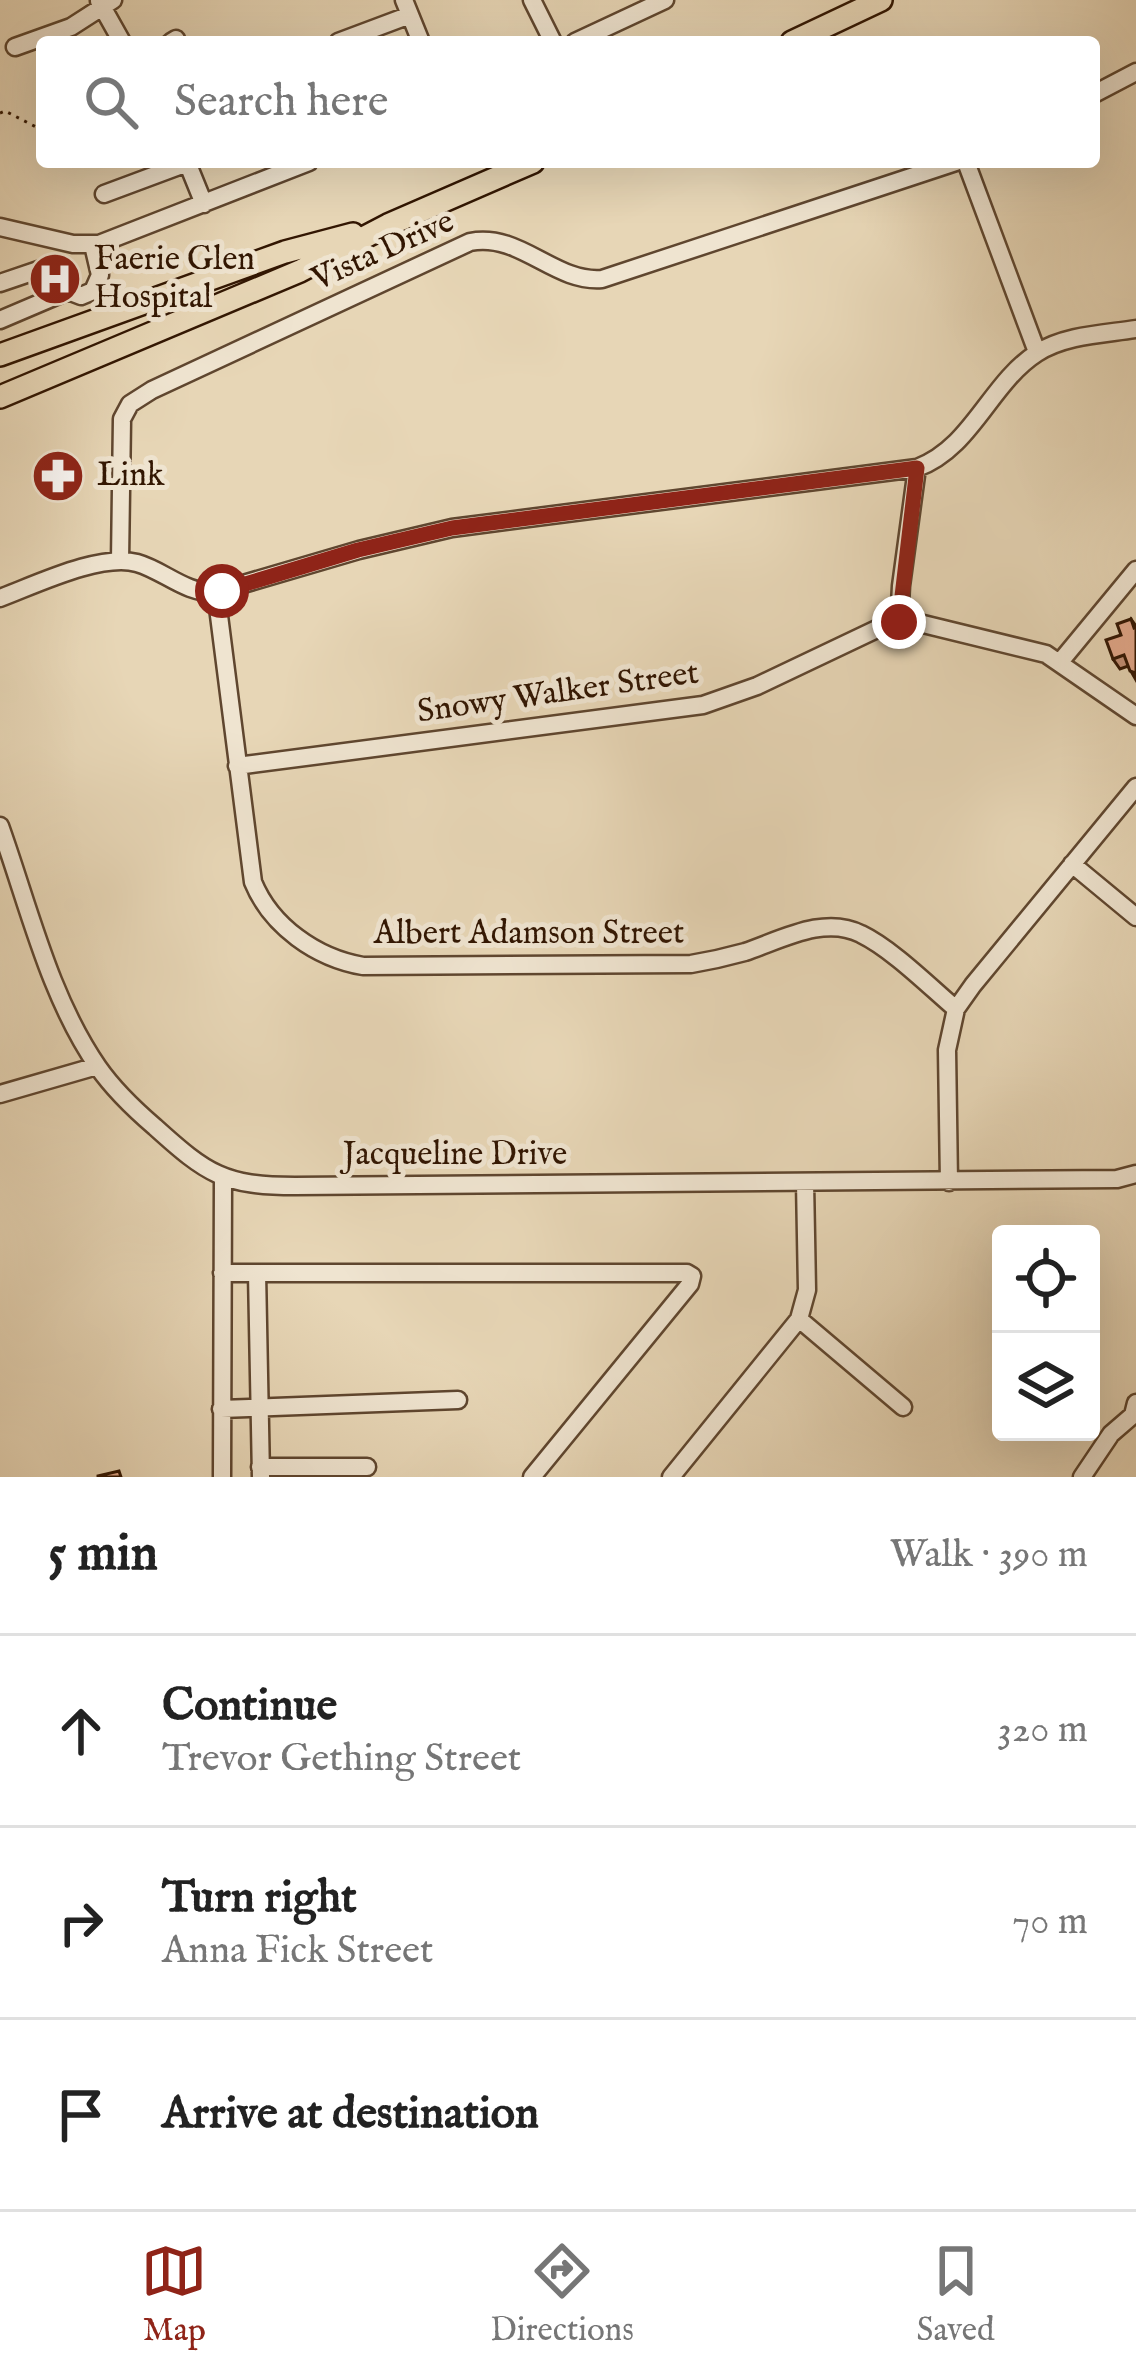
<!DOCTYPE html>
<meta charset="utf-8">
<style>
:root{--surface:#fff;--page:#f6f6f6;--text:#222;--muted:#767676;--line:#e0e0e0;--accent:#8f2418}
body{margin:0;font-family:"IM FELL English",serif;background:var(--page);color:var(--text)}
.controls{position:absolute;right:36px;bottom:36px;display:grid;overflow:hidden;border-radius:12px;box-shadow:0 12px 48px #0002}
.controls button{width:108px;height:108px;display:grid;place-items:center;padding:0;border:0;border-bottom:3px solid var(--line);background:var(--surface);color:var(--text);font:60px sans-serif}
.stop{position:absolute;width:36px;height:36px;margin:-27px;border:9px solid #8f2418;border-radius:50%;background:#fff}
.stop.end{background:#8f2418;border-color:#fff;box-shadow:0 3px 12px #0008}
.list{margin:0;padding:0;list-style:none}
h2{display:flex;justify-content:space-between;align-items:center;height:156px;margin:0;padding:0 48px;font-size:51px}
h2 small{font-size:39px;font-weight:400;color:var(--muted)}
.list li{display:grid;grid-template-columns:78px 1fr auto;gap:36px;align-items:center;box-sizing:border-box;height:192px;padding:0 48px;border-top:3px solid var(--line)}
.list b{display:block;font-size:45px;white-space:nowrap}
.list p{margin:0;font-size:39px;white-space:nowrap;color:var(--muted)}
.list em{font-size:39px;font-style:normal;color:var(--muted)}
.icon{flex:none;width:66px;height:66px;fill:none;stroke:currentColor;stroke-width:2;stroke-linecap:round;stroke-linejoin:round}
.map{position:relative;flex:none;width:1136px;height:1477px;overflow:hidden}
.search{position:absolute;background:var(--surface);box-shadow:0 12px 48px #0002;left:36px;right:36px;top:36px;height:132px;display:flex;align-items:center;gap:30px;box-sizing:border-box;padding:0 42px;border-radius:12px;color:var(--muted);font-size:45px}
.sheet{height:732px;background:var(--surface)}
nav{display:flex;justify-content:space-around;align-items:center;box-sizing:border-box;height:168px;border-top:3px solid var(--line);background:var(--surface);font-size:33px;color:var(--muted)}
nav a{display:grid;justify-items:center;gap:6px}
nav .on{color:var(--accent)}
.map>svg:first-child{display:block}
.lines{fill:none;stroke-linecap:round;stroke-linejoin:round}
.minor-casing{stroke:#5f462f;stroke-width:21}
.major-casing{stroke:#321602;stroke-width:26}
.path{stroke:#321602;stroke-width:3;stroke-dasharray:3 6;stroke-linecap:butt}
.minor{stroke:#efe4d0;stroke-width:16}
.major{stroke:#e7d6b6;stroke-width:21}
.wall{fill:#c49178;stroke:#321602;stroke-width:3}
.building{fill:#e4a98c;stroke:#321602;stroke-width:3}
.route{stroke:#8f2418;stroke-width:15}
.labels{text-anchor:middle;dominant-baseline:central;stroke-width:10;stroke-linejoin:round;paint-order:stroke}
.street-label{font-size:33px;fill:#321602;stroke:#efe4d0}
.poi-label{font-size:33px;fill:#321602;stroke:#efe4d0;text-anchor:start}
</style>
<div class="map">
<svg width="1136" height="1477" viewBox="0 0 1136 1477">
<rect width="100%" height="100%" fill="#e7d6b6"/>
<filter id="stains"><feTurbulence type="fractalNoise" baseFrequency=".00167" numOctaves="4"/><feColorMatrix values="0 0 0 0 .2 0 0 0 0 .09 0 0 0 0 .02 0 0 0 .5 -.17"/></filter>
<radialGradient id="worn" r=".72"><stop offset=".6" stop-color="#630" stop-opacity="0"/><stop offset="1" stop-color="#630" stop-opacity=".3"/></radialGradient>
<g class="lines">
<g class="minor-casing">
<path id="minor" d="M404 0 421 42
M532 0 553 42
M99 1 122 42
M171 42 176 39
M338 42 410 15
M575 42 665 0
M15 47 71 27 113 0
M1094 94 1136 72
M187 162 204 204
M966 162 1037 352
M104 194 190 162
M0 227 73 244H99L309 162
M0 283 50 266 60 273 68 291
M0 320 68 291 81 296 93 291 100 275 93 245
M120 561 122 419 130 404 152 390 470 242C520 232 554 283 602 279L956 162
M216 592 253 882C271 926 316 958 363 966L691 964C709 961 727 957 745 952 781 940 824 915 861 934 892 949 929 986 956 1009
M0 598C35 585 100 553 137 563 165 571 185 594 216 592L359 550 452 528 917 468C972 448 990 383 1037 353 1065 335 1104 334 1136 329
M899 622 901 586 917 468
M1060 662 1136 570
M237 766 703 705 757 686 879 628 896 622H915L1046 654 1136 716
M0 826C29 907 49 996 98 1067 114 1090 134 1109 155 1127 207 1174 224 1186 295 1186L1117 1179 1136 1174
M1072 864 1136 917
M0 1094 97 1066
M949 1182 947 1050 956 1009 973 985 1136 787
M222 1273H687L692 1276 690 1284 532 1477
M257 1273 261 1477
M799 1319 903 1407
M221 1409 458 1400
M260 1467H367
M222 1477 223 1179
M671 1477 799 1319 807 1290 805 1182
M1082 1477 1111 1434 1133 1415 1136 1403"/>
</g>
<g class="major-casing">
<path id="major" d="M792 42 881 0
M0 355 285 252 353 234
M0 397 300 271 388 225 533 162"/>
</g>
<path class="path" d="M0 113 5 111 42 130"/>
<use href="#minor" class="minor"/>
<use href="#major" class="major"/>
</g>
<path class="wall" d="M1131 619 1136 626V680L1128 666 1120 669 1113 659 1121 635Z"/>
<path class="building" d="M1131 619 1134 628 1136 627V673L1130 671 1124 655 1113 659 1106 640 1121 635 1117 624Z
M119 1471 121 1477H98V1476Z"/>
<g class="lines">
<path class="route" d="M222 591 358 550 452 528 917 468 899 622"/>
</g>
<defs>
<g id="hospital-disc" transform="scale(2.7)"><circle r="9.5" fill="#8f2418" stroke="#efe4d0"/><path d="M-5-5h3v3.5h4V-5h3V5h-3V1.5h-4V5h-3Z" fill="#fff"/></g>
<g id="pharmacy-disc" transform="scale(2.7)"><circle r="9.5" fill="#8f2418" stroke="#efe4d0"/><path d="M-2-6h4v4h4v4h-4v4h-4v-4h-4v-4h4Z" fill="#fff"/></g>
</defs>
<g fill-rule="evenodd">
<use href="#hospital-disc" x="55" y="279"/>
<use href="#pharmacy-disc" x="58" y="476"/>
</g>
<g class="labels">
<g class="street-label">
<text transform="translate(383 251) rotate(-24)">Vista Drive</text>
<text transform="translate(558 693) rotate(-8)">Snowy Walker Street</text>
<text x="529" y="934">Albert Adamson Street</text>
<text x="455" y="1155">Jacqueline Drive</text>
</g>
<g class="poi-label">
<text x="94" y="260">Faerie Glen<tspan x="94" dy="38">Hospital</tspan></text>
<text x="97" y="476">Link</text>
</g>
</g>
<rect width="100%" height="100%" filter="url(#stains)"/>
<rect width="100%" height="100%" fill="url(#worn)"/>
</svg>
<div class="controls">
<button><svg class="icon" aria-label="locate" viewBox="0 0 24 24"><circle cx="12" cy="12" r="6"/><path d="M12 2v4M12 18v4M2 12h4M18 12h4"/></svg></button>
<button><svg class="icon" aria-label="layers" viewBox="0 0 24 24"><path d="M12 4l9 5-9 5-9-5zM3 14l9 5 9-5"/></svg></button>
</div>
<div class="stop" style="left:222px;top:591px"></div>
<div class="stop end" style="left:899px;top:622px"></div>
<div class="search"><svg class="icon" aria-label="search" viewBox="0 0 24 24"><circle cx="10" cy="10" r="6"/><path d="M15 15l6 6"/></svg>Search here</div>
</div>
<section class="sheet">
<h2>5 min<small>Walk · 390 m</small></h2>
<ul class="list">
<li><svg class="icon" aria-label="ahead" viewBox="0 0 24 24"><path d="M12 20V5M6 11l6-6 6 6"/></svg><div><b>Continue</b><p>Trevor Gething Street</p></div><em>320 m</em></li>
<li><svg class="icon" aria-label="right" viewBox="0 0 24 24"><path d="M7 20v-9h11M14 6l5 5-5 5"/></svg><div><b>Turn right</b><p>Anna Fick Street</p></div><em>70 m</em></li>
<li><svg class="icon" aria-label="arrive" viewBox="0 0 24 24"><path d="M6 21V4h12l-3 4 3 4H6"/></svg><div><b>Arrive at destination</b></div></li>
</ul>
</section>
<nav>
<a class="on"><svg class="icon" aria-label="map" viewBox="0 0 24 24"><path d="M3 6l6-2 6 2 6-2v14l-6 2-6-2-6 2zM9 4v14M15 6v14"/></svg>Map</a>
<a><svg class="icon" aria-label="directions" viewBox="0 0 24 24"><path d="M12 3l9 9-9 9-9-9zM9 14v-3h6M13 9l2 2-2 2"/></svg>Directions</a>
<a><svg class="icon" aria-label="saved" viewBox="0 0 24 24"><path d="M7 4h10v16l-5-4-5 4z"/></svg>Saved</a>
</nav>
